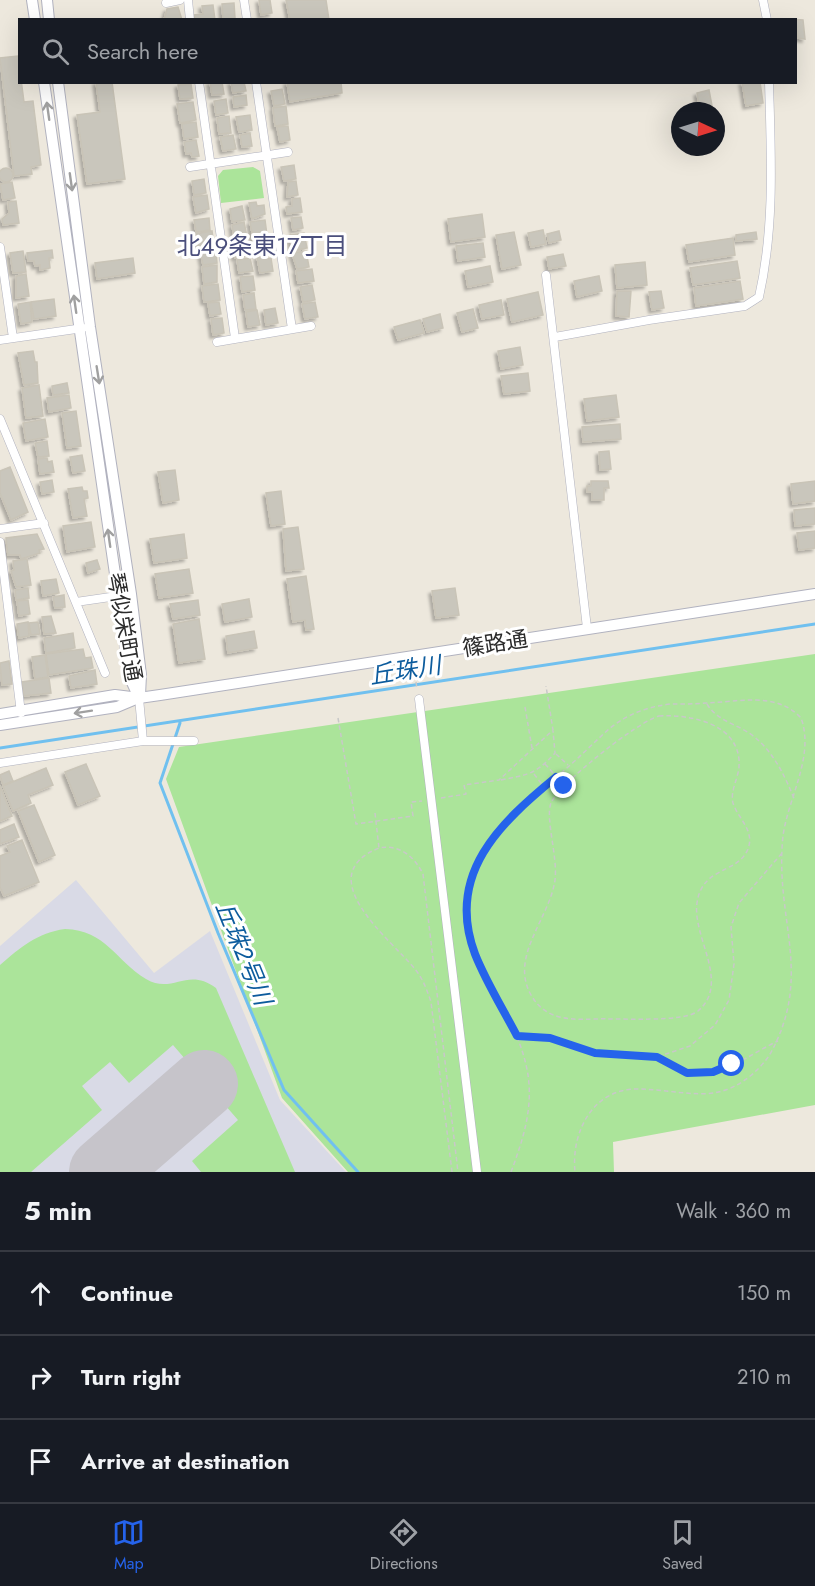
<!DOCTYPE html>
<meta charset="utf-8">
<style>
:root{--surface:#171b24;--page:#20242c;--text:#f1f3f6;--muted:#9ea1a6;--line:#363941;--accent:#2563eb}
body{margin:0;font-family:Jost,"Noto Sans JP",sans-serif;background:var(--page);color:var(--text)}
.compass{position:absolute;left:671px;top:102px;width:54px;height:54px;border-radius:50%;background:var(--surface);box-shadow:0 6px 24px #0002;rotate:94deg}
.stop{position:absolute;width:18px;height:18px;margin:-14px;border:4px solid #2563eb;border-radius:50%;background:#fff}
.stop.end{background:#2563eb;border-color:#fff;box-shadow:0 2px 6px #0008}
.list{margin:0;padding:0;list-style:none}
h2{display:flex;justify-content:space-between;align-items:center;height:78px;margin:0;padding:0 24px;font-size:26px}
h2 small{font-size:20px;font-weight:400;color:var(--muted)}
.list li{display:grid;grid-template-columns:39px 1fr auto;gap:18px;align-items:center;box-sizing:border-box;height:84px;padding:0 24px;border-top:2px solid var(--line)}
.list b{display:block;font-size:22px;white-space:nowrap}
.list em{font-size:20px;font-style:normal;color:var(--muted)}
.icon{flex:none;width:33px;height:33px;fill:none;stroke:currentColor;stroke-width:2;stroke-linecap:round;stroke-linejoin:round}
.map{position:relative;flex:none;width:815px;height:1172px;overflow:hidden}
.search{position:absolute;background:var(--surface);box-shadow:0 6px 24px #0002;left:18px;right:18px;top:18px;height:66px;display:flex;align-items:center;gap:15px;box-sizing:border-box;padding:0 21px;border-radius:0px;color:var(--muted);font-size:22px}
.sheet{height:330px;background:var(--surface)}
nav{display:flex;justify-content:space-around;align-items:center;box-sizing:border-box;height:84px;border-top:2px solid var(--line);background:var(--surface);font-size:16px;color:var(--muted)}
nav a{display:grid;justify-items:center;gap:3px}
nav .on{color:var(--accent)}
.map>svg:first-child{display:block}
.airport{fill:#d9dae6}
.green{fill:#abe49a}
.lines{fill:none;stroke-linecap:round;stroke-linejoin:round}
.stream{stroke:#70c0ef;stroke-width:3}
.runway{stroke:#c6c4ca;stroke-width:68}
.building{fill:#c9c6bc;stroke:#c9c4b7;stroke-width:1.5;filter:url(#shadow)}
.street-casing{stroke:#b1b2bf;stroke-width:9}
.secondary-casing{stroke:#b1b2bf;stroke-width:12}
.path{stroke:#c8c8c8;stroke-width:1.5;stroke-dasharray:4.5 3;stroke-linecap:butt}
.street{stroke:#fff;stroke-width:8}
.secondary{stroke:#fff;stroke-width:10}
.oneway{stroke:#a0a0a0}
.route{stroke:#2563eb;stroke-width:8}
.labels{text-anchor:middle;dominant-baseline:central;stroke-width:6;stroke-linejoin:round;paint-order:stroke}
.street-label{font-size:22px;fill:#2b2b2b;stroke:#fff}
.neighbourhood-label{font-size:24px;fill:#4b4f7c;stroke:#fff}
.water-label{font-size:24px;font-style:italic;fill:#0d5c9d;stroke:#fff}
</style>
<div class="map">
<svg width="815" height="1172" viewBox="0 0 815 1172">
<defs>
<filter id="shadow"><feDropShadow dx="-3" dy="3" stdDeviation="1.5" flood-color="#0004"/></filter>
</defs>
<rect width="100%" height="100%" fill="#ede8dd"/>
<path class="airport" d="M76 880 154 973 210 931 280 1100 346 1172H0V946Z"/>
<path class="green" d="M253 167 260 171 264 198 221 203 218 176 223 170Z
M815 654V1105L613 1142 614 1172H348L282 1098 166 779 179 747Z
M65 929C106 930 116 961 146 979 173 995 187 966 216 988L295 1172H201L192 1161 238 1120 173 1045 129 1083 110 1062 82 1086 102 1110 31 1172H0V965C21 947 37 933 65 929Z"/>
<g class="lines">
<path class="stream" d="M180 723 160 783 218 933 284 1090 358 1172
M0 748 815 624"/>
<path class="runway" d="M103 1172 204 1084"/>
</g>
<path class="building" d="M259 0H270L272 13 261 15Z
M286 0H326L329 20H290Z
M234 3 235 18 223 19 222 4Z
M213 5 215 20H195L194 15 203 14 202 6Z
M178 7 182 20H164L167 9Z
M789 19 803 20 805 39 798 38 796 20Z
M18 56 24 102 33 101 41 165 31 167 32 174 14 176 0 58Z
M96 82H112L125 179 87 184 77 115 100 112Z
M210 82H222L224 94 212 95Z
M231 82H244L246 91 233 93Z
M287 82H341L342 93 290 102Z
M742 82H760L763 103 746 106Z
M191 84 193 98 180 99 178 85Z
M282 89 285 104 274 106 271 91Z
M709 90 713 111H700L697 93Z
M246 95 247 105 234 107 233 97Z
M226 99 228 113 216 115 214 101Z
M193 102 196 120 180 123 177 104Z
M286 106 288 124 275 126 273 108Z
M250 115 252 130 239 132 236 117Z
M229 116 231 133 219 134 217 118Z
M196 122 198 137 184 139 182 124Z
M288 126 290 140 280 142 277 127Z
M250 133 252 146 242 147 240 135Z
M233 135 236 149 223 151 220 137Z
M196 140 199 156 192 157 191 153 186 154 184 142Z
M294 165 296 179 284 181 281 167Z
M-1 175a7 7 0 1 1 14 0a7 7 0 1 1-14 0Z
M204 179 206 193 194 195 192 181Z
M296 181 298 195 287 197 288 182Z
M12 182 15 198 3 200 0 184Z
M207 195 209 209 196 213 193 197Z
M300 198 302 212 287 214 286 207 292 206V199Z
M16 201 19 223 3 225 2 219 9 213 8 202Z
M256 202 257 206 264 205 265 214 252 219 249 203Z
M242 206 245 220 232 222 230 209Z
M482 214 485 237 451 242 448 219Z
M301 217 303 228 293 230 291 218Z
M209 218 210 230 196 232 194 220Z
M265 220 267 235 253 238 250 222Z
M244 222 247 237 234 239 232 225Z
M543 230 546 244 531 247 528 233Z
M212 231 213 238H209L207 247 198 248 196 234Z
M559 231 561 240 549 243 547 234Z
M514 232 521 265 502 269 496 235Z
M756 232 757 239 736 241V235Z
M304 233 307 248 293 251 290 235Z
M265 238V243L270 242 271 252 255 254 253 239Z
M733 238 735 255 689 262 686 245Z
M245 242 248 256 235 258 232 244Z
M483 243 485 257 458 261 456 246Z
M211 248 212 254 216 253 217 263 203 265 200 250Z
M52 250 53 258H49L50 268 40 270V265L35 266 34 261H28L27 253Z
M23 251 26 272 13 273 10 253Z
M306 251 309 267 297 269 292 253Z
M563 254 566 266 549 269 547 257Z
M264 256V259L271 258 273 271 260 273 257 257Z
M133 258 135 273 97 279 95 263Z
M250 258 253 271 239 273 237 260Z
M737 261 740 278 693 285 690 268Z
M645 262 647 285 617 288 615 265Z
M217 265V282L204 284 202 267Z
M490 266 493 282 468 287 465 271Z
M312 269 314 281 298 283 296 271Z
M26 274 29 296 16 298V276Z
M253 276 255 290 242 292 240 277Z
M599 276 602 291 577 297 574 281Z
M740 281 743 299 696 306 694 288Z
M218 284 220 300 204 302 202 286Z
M312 285 315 300 303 302 300 287Z
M617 291H631L629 317 616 316Z
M661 291 664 308 652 310 649 292Z
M538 292 543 315 512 322 507 299Z
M254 293 256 309 245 310 243 295Z
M54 299 56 316 34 319 31 302Z
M501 300 504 315 482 319 479 305Z
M30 302 32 322 21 324 18 304Z
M219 302 221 314 210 316 208 303Z
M315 302 318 317 305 319 302 304Z
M275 308 278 323 266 325 264 310Z
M473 309 478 328 462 332 457 313Z
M257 310 260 325 248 327 246 312Z
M440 314 443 328 427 332 423 319Z
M222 318 224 333 213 335 211 319Z
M420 320 424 333 398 340 394 327Z
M520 347 523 365 501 369 498 351Z
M33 351 35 362H37L38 383 24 385 18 353Z
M528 373 530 391 504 394 501 376Z
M67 383 69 393 53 395 52 386Z
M39 385 43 416 26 418 22 388Z
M69 395 71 408 49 412 47 398Z
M616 395 619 417 587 421 584 399Z
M76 411 81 446 67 448 62 413Z
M45 419 48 437 26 441 23 423Z
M620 424 621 439 583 442 582 427Z
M47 441 49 456 38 457 35 443Z
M609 451 611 469 600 470 599 452Z
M82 455 85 471 73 473 70 457Z
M47 458 48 462 52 461 54 472 40 474 38 459Z
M10 467 28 512 11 520 0 493V471Z
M175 470 179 500 163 503 158 472Z
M52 480 54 492 42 494 40 482Z
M591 481H608L609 488H604V500H592V492H587V486H591Z
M815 481V501L793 504 791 484Z
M82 487 83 491H87L88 498 84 499 87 516 73 518 68 489Z
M281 491 285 524 271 526 266 493Z
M815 508V524L795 526 794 510Z
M91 522 95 547 67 552 63 526Z
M298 527 304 569 286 571 283 529Z
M815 531V548L799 550 797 533Z
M37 534 44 549 39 550 40 553 21 559 20 555H8L6 538Z
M184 534 187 558 154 563 150 539Z
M27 559 31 585 16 587 11 571 14 570 13 561Z
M97 560 100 569 88 573 86 563Z
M189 569 193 593 159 598 155 574Z
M306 576 314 629 306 630 305 620 293 622 287 579Z
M56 579 59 593 43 596 41 581Z
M28 588 29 598 16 600 15 590Z
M455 588 459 615 436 618 432 591Z
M64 595 65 607 55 608 53 597Z
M249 599 252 617 225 622 222 604Z
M28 600 30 614 19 616 17 601Z
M198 600 200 615 173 619 170 604Z
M51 616 56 633 44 634 42 617Z
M199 619 205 659 179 663 173 624Z
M28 622 29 636 19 638 17 624Z
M38 622 40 634 31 635 29 623Z
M254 631 257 648 228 653 226 636Z
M73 633 75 648 46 653 44 638Z
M83 649 85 658 91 657 93 668 49 675 46 654Z
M45 655 48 677 35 679 32 657Z
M9 661 12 684 2 685 0 663Z
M95 670 97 684 71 688 69 676Z
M49 678 51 693 24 696 22 682Z
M86 764 100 796 78 805 65 772Z
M46 768 53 785 28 795 31 803 13 811 3 786Z
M9 771 13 781 3 785 0 775Z
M0 786 12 816 0 821Z
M34 805 55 855 39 862 18 811Z
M14 824 19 837 0 844V830Z
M22 840 39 882 4 896 0 887V856L10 852 7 846Z"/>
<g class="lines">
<g class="street-casing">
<path id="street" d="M188 0 190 20
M244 0 247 20
M763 0 767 20
M166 3 180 0
M199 82 235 338
M256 82 292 329
M190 167 288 152
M0 247 13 338
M546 275 587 628
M555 337 649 320 745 306 759 297C775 226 771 155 769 82
M0 340 83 328
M217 342 311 326
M0 419 105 673
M0 529 44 523
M0 542 21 713
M76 602 131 594
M419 699 477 1172
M143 741H194
M0 763 143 741 139 698"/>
</g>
<g class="secondary-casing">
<path id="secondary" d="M32 0 35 20
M47 0 49 20
M44 82 130 678 139 698
M58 82 90 327 131 594 141 675 140 695
M0 714 115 695 139 698 160 695 815 594
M0 725 117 707 136 699"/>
</g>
<path class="path" d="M414 667 417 689
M707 704C717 721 737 724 752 735 774 752 785 776 795 801
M525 707 532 748
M659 716C693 714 742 725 739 767 738 779 730 791 733 803 738 819 755 830 748 849 738 874 702 866 697 903 692 937 731 983 698 1011 684 1023 617 1018 595 1019 570 1020 545 1020 531 995 509 956 550 918 555 880 558 857 545 818 551 803 560 783 637 722 659 716Z
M338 718 356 824 413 816 411 802 422 801
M556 754 568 765
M545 764 564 785
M534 774 544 787
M501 780C529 774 535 775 555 753L553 731
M441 798 466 794 464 785 499 780 553 730 546 686
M375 813 379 848
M518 1036 550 1038 585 1050 619 1055 657 1057 690 1046 715 1025 729 1000 734 964 731 927 739 903 782 853
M659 1058C667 1063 674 1069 684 1072 717 1082 749 1054 778 1041
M452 1172 431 1002C427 990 423 979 415 969 390 939 309 876 379 848 399 844 414 856 423 874L458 1172
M511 1172C523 1140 533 1109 528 1075 515 992 429 935 486 844 502 819 532 798 555 778 574 763 591 745 609 729 627 714 647 707 670 704 682 704 694 704 706 703 738 702 776 691 801 718 815 756 788 798 783 836 774 920 815 975 769 1056 756 1074 737 1089 714 1093 689 1096 663 1089 637 1089 592 1089 571 1133 575 1172"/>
<use href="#street" class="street"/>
<use href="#secondary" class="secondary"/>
</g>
<defs><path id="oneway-shaft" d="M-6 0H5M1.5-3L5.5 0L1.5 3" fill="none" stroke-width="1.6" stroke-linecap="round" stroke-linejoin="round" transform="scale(1.5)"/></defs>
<g class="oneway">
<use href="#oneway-shaft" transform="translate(48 111) rotate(-98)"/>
<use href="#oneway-shaft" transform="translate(71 182) rotate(82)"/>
<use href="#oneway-shaft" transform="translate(75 304) rotate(-98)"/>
<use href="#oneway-shaft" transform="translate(98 375) rotate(81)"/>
<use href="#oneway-shaft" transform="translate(109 538) rotate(-98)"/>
<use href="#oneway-shaft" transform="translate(83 712) rotate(171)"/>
</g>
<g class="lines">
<path class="route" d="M564 786 556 777C500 823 445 874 475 954 486 982 503 1009 517 1036L550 1038 595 1053 657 1057 687 1073 713 1072 732 1064"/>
</g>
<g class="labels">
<g class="street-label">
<text transform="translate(125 627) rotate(80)">琴似栄町通</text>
<text transform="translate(495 643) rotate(-9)">篠路通</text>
</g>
<g class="neighbourhood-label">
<text x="262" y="245">北49条東17丁目</text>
</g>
<g class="water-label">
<text transform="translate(405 670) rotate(-9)">丘珠川</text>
<text transform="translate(244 953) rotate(68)">丘珠２号川</text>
</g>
</g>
</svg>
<svg class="compass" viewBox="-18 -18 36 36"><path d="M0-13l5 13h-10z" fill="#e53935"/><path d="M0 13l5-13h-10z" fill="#9ea1a6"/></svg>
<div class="stop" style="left:732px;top:1064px"></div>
<div class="stop end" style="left:564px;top:786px"></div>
<div class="search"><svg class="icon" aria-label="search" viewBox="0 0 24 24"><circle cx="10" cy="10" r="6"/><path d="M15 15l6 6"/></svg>Search here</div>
</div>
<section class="sheet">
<h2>5 min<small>Walk · 360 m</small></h2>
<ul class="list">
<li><svg class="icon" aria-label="ahead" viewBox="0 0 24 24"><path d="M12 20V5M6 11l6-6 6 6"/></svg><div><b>Continue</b></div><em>150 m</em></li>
<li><svg class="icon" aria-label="right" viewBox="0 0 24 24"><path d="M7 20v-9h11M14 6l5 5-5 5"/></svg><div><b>Turn right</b></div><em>210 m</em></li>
<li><svg class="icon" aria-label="arrive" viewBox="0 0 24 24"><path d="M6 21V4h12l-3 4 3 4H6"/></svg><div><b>Arrive at destination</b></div></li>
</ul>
</section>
<nav>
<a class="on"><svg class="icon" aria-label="map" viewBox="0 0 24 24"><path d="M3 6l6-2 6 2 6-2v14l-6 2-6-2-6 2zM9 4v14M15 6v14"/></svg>Map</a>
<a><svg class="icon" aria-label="directions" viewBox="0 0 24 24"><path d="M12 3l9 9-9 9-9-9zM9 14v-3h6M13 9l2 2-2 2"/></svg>Directions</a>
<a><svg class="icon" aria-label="saved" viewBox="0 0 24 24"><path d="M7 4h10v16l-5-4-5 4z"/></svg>Saved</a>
</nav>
